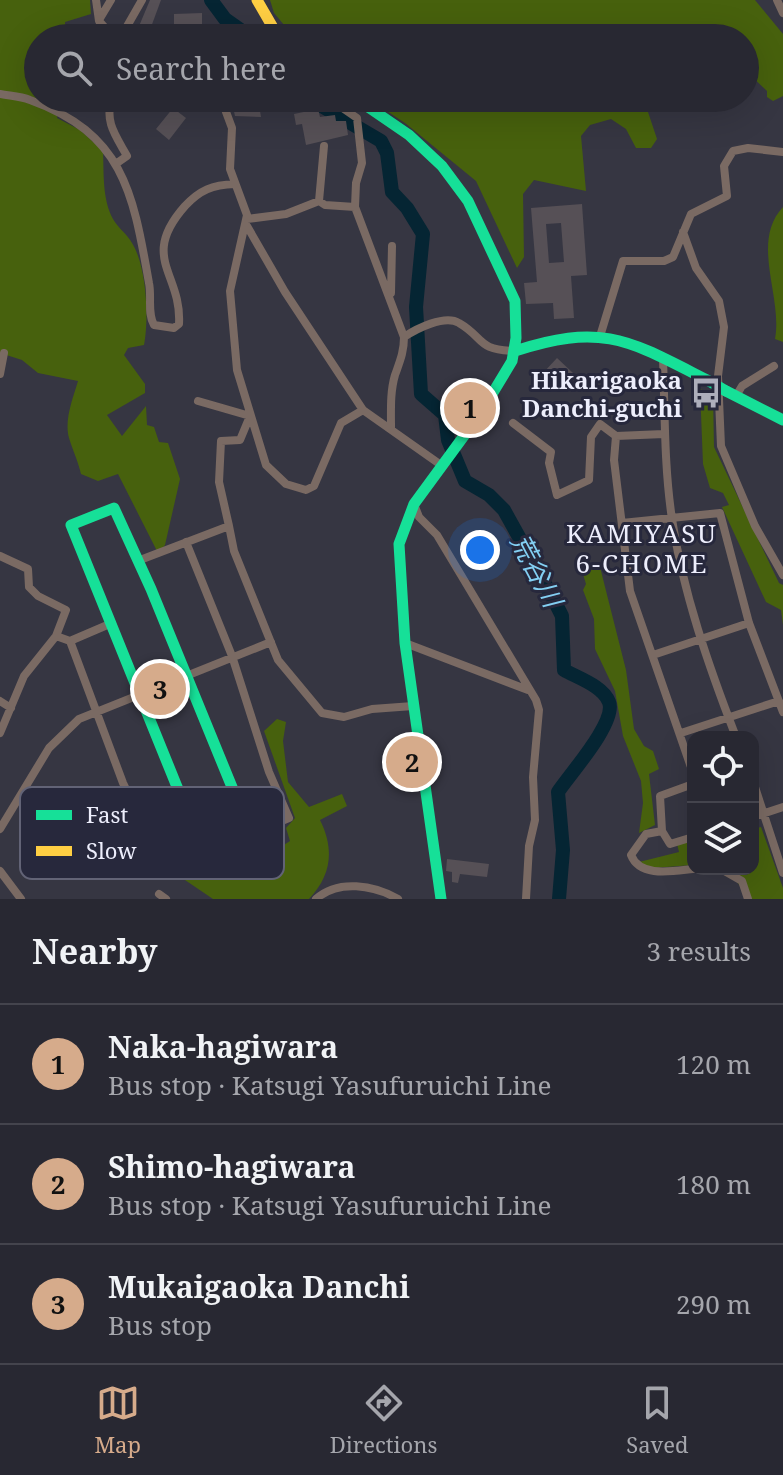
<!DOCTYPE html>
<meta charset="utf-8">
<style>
:root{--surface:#282832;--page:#30303a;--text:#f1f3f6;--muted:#a5a6ac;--line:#44444d;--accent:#d6ab8b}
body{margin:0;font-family:"Noto Serif","Noto Sans JP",serif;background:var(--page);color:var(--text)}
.controls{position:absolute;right:24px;bottom:24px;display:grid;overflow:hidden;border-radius:16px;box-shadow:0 8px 32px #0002}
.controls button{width:72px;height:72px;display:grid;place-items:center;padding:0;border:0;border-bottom:2px solid var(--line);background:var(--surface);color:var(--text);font:40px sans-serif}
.you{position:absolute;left:480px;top:550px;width:28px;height:28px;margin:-20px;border:6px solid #fff;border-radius:50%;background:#1a73e8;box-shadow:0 0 0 12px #1a73e833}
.badge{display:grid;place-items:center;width:52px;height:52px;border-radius:50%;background:var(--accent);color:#111;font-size:26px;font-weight:700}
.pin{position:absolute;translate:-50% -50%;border:4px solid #fff;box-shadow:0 2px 8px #0006}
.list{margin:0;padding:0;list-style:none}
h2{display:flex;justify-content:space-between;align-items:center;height:104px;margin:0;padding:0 32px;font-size:34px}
h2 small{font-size:26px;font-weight:400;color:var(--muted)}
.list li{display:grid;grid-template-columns:52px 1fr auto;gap:24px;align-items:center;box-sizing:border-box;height:120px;padding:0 32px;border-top:2px solid var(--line)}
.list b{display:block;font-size:30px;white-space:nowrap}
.list p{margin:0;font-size:26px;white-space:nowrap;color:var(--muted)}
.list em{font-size:26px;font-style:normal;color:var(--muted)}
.icon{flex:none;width:44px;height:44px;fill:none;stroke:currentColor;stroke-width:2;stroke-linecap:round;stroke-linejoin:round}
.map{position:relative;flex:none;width:783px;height:899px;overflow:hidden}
.search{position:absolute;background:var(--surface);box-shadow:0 8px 32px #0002;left:24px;right:24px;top:24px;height:88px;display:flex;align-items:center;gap:20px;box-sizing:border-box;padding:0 28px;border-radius:44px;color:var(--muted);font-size:30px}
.sheet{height:464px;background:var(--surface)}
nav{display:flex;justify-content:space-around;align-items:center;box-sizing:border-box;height:112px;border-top:2px solid var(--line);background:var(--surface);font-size:22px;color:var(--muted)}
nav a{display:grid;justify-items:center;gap:4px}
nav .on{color:var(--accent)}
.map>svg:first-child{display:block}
.forest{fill:#47610d}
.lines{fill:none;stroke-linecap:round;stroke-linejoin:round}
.river{stroke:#052533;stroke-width:14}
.building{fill:#565056;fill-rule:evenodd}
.street{stroke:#7a6a63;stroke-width:8}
.fast{stroke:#16e098;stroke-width:11}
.slow{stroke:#ffcf43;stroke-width:11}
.fast-bridge{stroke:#16e098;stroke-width:11}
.labels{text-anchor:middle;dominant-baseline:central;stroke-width:6;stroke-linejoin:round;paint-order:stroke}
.poi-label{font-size:24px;font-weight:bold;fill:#edeefc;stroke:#27283c;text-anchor:end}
.neighbourhood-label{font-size:26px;letter-spacing:2px;fill:#edeefc;stroke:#27283c}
.water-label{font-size:26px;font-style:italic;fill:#83cff3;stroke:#27283c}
.key{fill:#27283c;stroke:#626376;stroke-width:2}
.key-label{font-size:22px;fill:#edeefc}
</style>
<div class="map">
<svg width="783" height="899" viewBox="0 0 783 899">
<rect width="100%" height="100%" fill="#363642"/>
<path class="forest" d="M0 0H90L91 14 65 22 66 38H38V98H61L57 118 80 130 103 151C104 173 102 199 113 219 118 228 127 234 132 243 147 267 149 319 144 345L128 348 124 355 145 384V393L107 415 122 436 146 406 147 425 154 427 159 442 168 443 180 479 165 545 158 553 118 474 98 481 81 474C78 461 73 451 69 438 64 420 73 398 78 381L38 373 22 360 0 353Z
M270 0H755L783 34V96L773 101 767 97V91L745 70V38H295L274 13Z
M367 98H672L648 112 657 139 651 148H636L626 129 611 119 590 125 581 136 586 191 534 180 523 194 524 257 517 268 476 181 405 123Z
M783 207V342L775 339C783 297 750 242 783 207Z
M700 389 713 395 714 447 779 583 783 585V625L781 610 766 602 722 507 729 505 723 493 710 488 703 464Z
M600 567 626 670 634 729 644 746 653 751 659 769 649 774 655 825 639 833 643 803 641 781 623 736 615 691 595 649 594 619 583 590 586 584 582 571Z
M277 719 286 722 283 741 288 782 309 807 342 794 347 806 320 820C335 850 331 876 309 899H213L182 878C221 870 256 864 290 841L286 828 295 818 264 731Z
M761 827 783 888V899H750L727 869H753V829Z
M693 839V865L652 868 639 862 679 852 677 844Z"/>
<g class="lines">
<path class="river" d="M211 0 225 19 252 38
M308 98 381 141 387 153 392 192 407 208 423 234 416 307 421 394 445 415 448 440 465 481 489 495 504 510 555 602 562 616 564 670C578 678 603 686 609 702 617 722 569 775 558 792L563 850 559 899"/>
</g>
<path class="building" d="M150 0H161L147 38H134Z
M202 13V38H183L182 30H174V14Z
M231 98H258L261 117 235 116Z
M173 108 186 118 169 140 156 129Z
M318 109 320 117 335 115 336 121H346L348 135 306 145 302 124 296 125 294 114Z
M582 204 587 275 571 276 574 318 554 319 553 303 526 304 524 283 537 282 531 208ZM561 223 564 262 549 263 546 224Z
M557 358 573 373 566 383 561 380 553 382 543 373Z
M447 859 489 864 487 877 460 874 458 883 452 882V872L446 871Z"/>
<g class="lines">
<path class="street" d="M96 0 99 21 114 38
M777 0 783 13
M99 20 111 0
M127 38 126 28 142 0
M0 94C10 96 20 96 30 100 124 134 133 193 149 283 152 297 147 313 154 325L174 328 179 324C182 273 139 258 185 206 200 190 212 185 235 184
M112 98C104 122 116 136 127 156L117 163
M217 98 222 101 232 128 230 169 247 215 230 291 237 370 266 465 286 484 306 490 314 486 341 423 363 410
M328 98 357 118 362 163 356 183 355 207 404 337C404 352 400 361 395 375 390 392 391 410 391 428
M319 201 324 146
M247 219 286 214 319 201 325 205 355 207
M247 226 285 292 363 410 441 465
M683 232 696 268 719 301 724 327 718 376 721 446 755 526 783 575
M391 293 392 246
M601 333 623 261H664L673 257 691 214 727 196 724 166 733 151 748 148 783 152
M404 337C416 329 445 314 459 323 485 338 476 350 515 351
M663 359C665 412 664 466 672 519 683 593 709 667 736 737
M0 374 4 353
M736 396 742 386 774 366
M198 401 250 416 240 440 221 441 219 482 229 526
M513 423 551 452 549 463 557 495 589 480 591 437 600 424 616 436
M664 434 616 436 614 460 630 591 693 773
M414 504 419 517 437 535 536 700 539 710 533 777 535 820 529 846 526 899
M622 523 720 513 749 623 783 712
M0 556 28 569 29 587 38 596 66 610 56 636 24 676 0 733
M140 560 229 526 234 551 278 660 322 713 344 717 372 709 413 706
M56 636 70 641 112 623
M70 641 123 783 132 802 169 847 209 851 289 818 269 772 232 656 186 542
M405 643 528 690
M653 655 749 623
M0 701 11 708
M681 733 779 701
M753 781 783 873
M753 817 783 807
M0 829 49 748 79 719 271 642
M662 831 660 796 693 784
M693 837 670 844 662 831 646 834 631 855C640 878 673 871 693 869
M721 869 742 881 748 899
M0 871 21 899
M159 894 166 899
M316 899C338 879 374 885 398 899"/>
<path class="fast" d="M355 98 409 135 442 166 468 201 515 301 516 338 512 361 480 414 414 504 399 544 405 643 441 899
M515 351C604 322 630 341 709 381
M726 391 783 420
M203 851 71 525 114 508 151 589 252 836"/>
<path class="slow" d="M257 0 279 38"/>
<path class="fast-bridge" d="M709 381 726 391"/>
</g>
<defs>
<g id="bus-bare" transform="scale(2.4)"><path d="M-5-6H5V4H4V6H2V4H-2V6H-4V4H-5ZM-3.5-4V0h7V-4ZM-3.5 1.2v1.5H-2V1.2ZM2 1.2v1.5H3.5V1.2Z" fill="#adaebb" stroke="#27283c" stroke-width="2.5" paint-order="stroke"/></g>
</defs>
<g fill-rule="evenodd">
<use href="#bus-bare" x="706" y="393"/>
</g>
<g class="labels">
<g class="poi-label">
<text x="682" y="379">Hikarigaoka<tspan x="682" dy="28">Danchi-guchi</tspan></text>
</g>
<g class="neighbourhood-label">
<text x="642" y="533">KAMIYASU<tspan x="642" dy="30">6-CHOME</tspan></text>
</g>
<g class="water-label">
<text transform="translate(537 570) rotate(62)">荒谷川</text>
</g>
</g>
<rect x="20" y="787" width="264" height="92" rx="12" class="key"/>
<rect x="36" y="810" width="36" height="10" fill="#16e098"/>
<rect x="36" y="846" width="36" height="10" fill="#ffcf43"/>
<g class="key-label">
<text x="86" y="823">Fast</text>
<text x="86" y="859">Slow</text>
</g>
</svg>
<div class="controls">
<button><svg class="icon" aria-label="locate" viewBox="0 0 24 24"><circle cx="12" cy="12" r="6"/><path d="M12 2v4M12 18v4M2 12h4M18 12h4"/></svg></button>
<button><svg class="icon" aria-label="layers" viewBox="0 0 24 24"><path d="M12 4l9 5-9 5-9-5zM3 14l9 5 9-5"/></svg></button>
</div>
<div class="you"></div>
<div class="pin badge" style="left:470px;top:408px">1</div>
<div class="pin badge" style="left:412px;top:762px">2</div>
<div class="pin badge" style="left:160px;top:689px">3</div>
<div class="search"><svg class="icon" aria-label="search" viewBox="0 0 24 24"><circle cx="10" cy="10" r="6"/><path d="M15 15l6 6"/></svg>Search here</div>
</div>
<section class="sheet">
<h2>Nearby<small>3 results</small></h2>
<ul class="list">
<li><span class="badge">1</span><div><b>Naka-hagiwara</b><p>Bus stop · Katsugi Yasufuruichi Line</p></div><em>120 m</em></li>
<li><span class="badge">2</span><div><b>Shimo-hagiwara</b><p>Bus stop · Katsugi Yasufuruichi Line</p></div><em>180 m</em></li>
<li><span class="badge">3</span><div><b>Mukaigaoka Danchi</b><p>Bus stop</p></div><em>290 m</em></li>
</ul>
</section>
<nav>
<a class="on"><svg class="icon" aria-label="map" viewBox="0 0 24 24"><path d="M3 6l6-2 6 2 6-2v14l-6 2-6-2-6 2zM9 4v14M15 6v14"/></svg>Map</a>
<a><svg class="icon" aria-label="directions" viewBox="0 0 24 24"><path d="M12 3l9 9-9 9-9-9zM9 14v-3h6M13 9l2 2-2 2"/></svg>Directions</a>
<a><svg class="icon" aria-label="saved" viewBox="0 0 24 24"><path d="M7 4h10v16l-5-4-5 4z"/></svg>Saved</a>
</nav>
